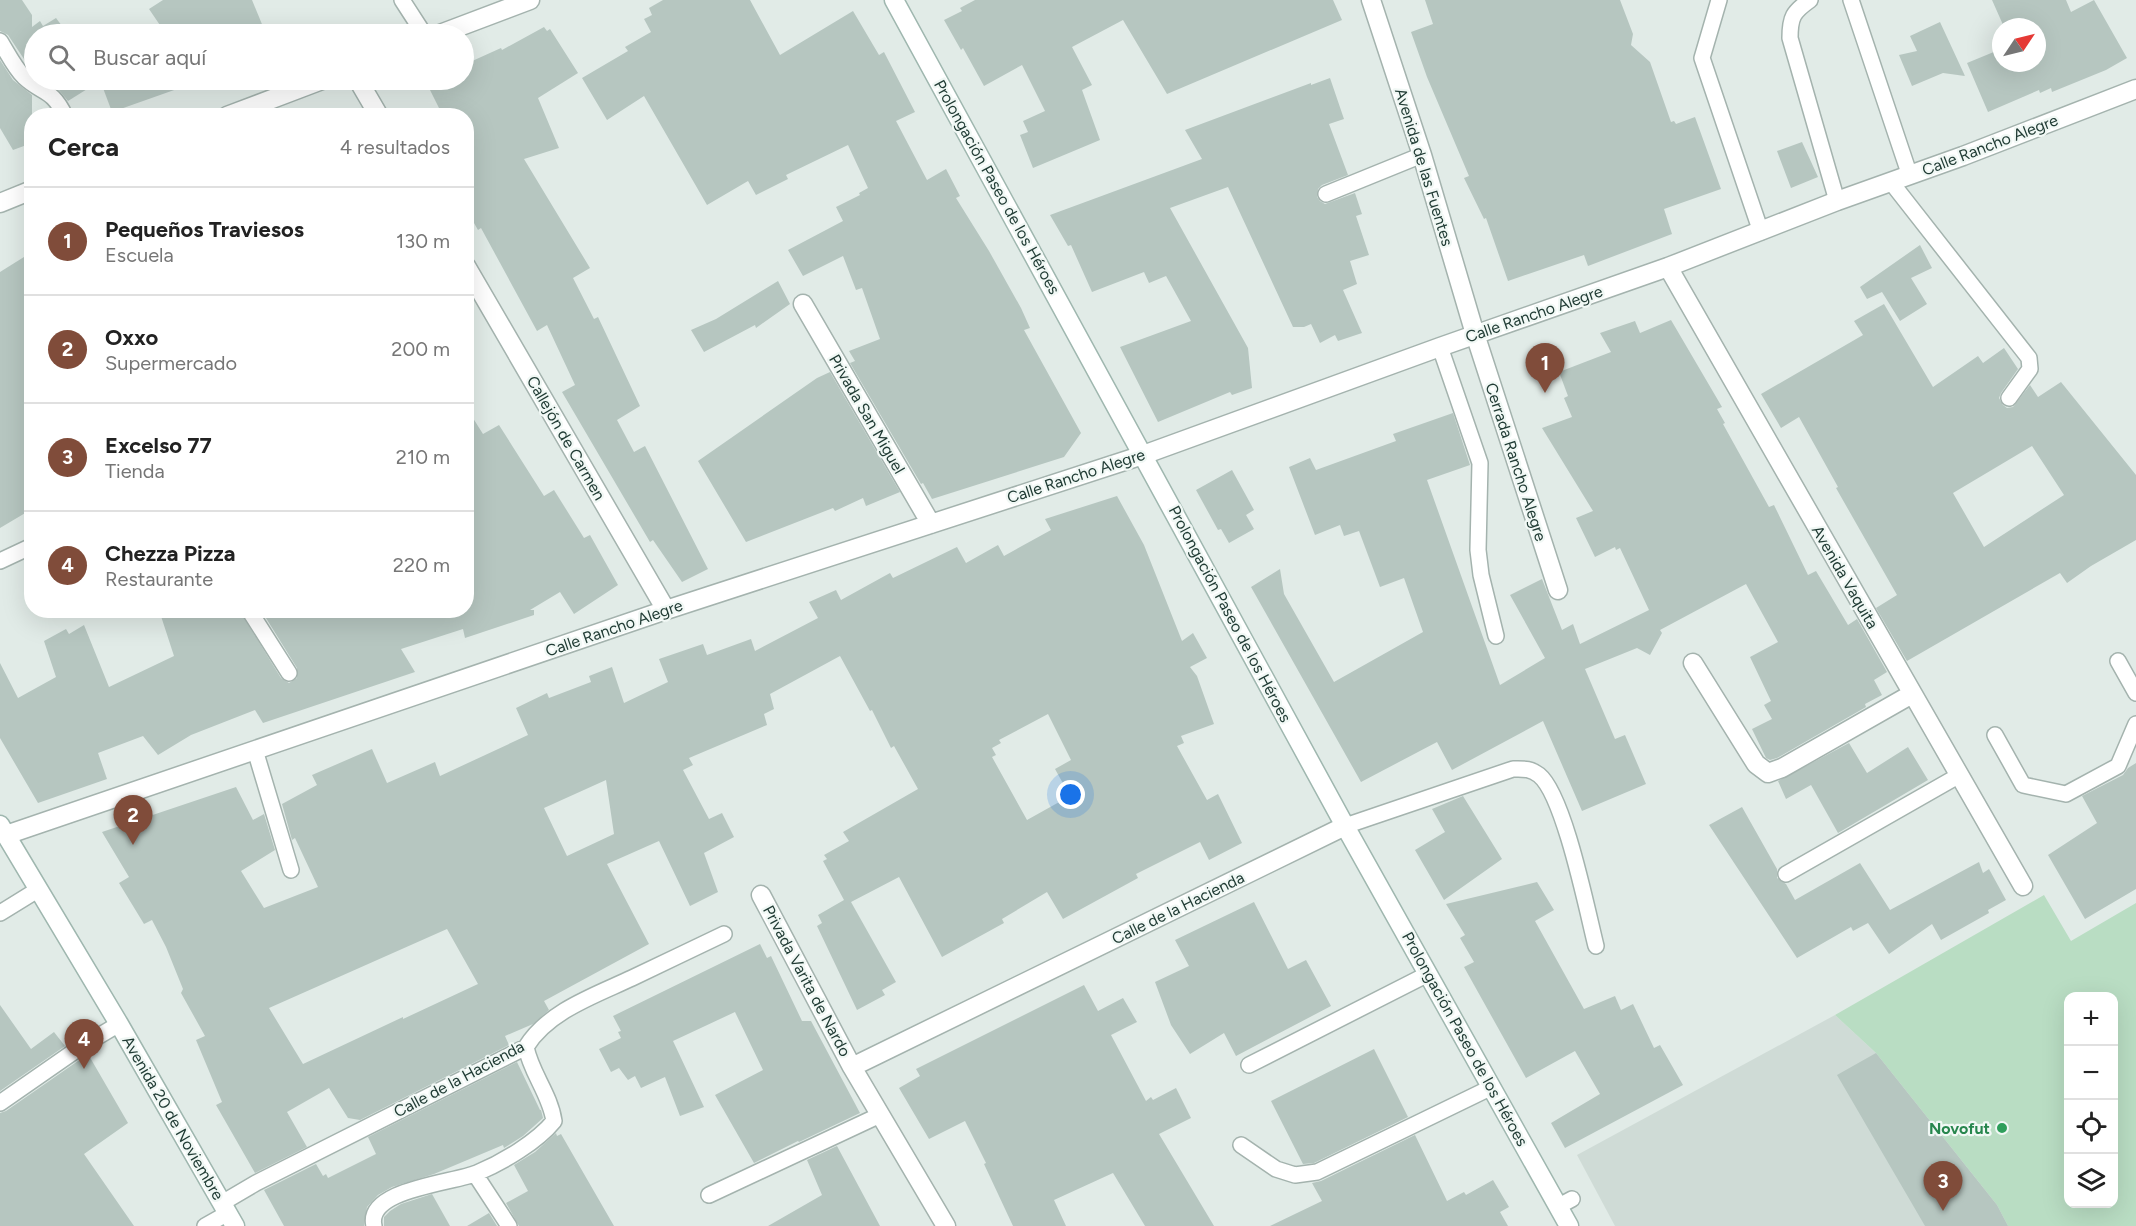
<!DOCTYPE html>
<html lang="es">
<meta charset="utf-8">
<style>
:root{--surface:#fff;--page:#f6f6f6;--text:#222;--muted:#767676;--line:#e0e0e0;--accent:#804c3a}
body{margin:0;font-family:Figtree,sans-serif;background:var(--page);color:var(--text)}
.controls{position:absolute;right:18px;bottom:18px;display:grid;overflow:hidden;border-radius:12px;box-shadow:0 6px 24px #0002}
.controls button{width:54px;height:54px;display:grid;place-items:center;padding:0;border:0;border-bottom:2px solid var(--line);background:var(--surface);color:var(--text);font:30px sans-serif}
.compass{position:absolute;left:1992px;top:18px;width:54px;height:54px;border-radius:50%;background:var(--surface);box-shadow:0 6px 24px #0002;rotate:55deg}
.you{position:absolute;left:1071px;top:795px;width:21px;height:21px;margin:-15px;border:4px solid #fff;border-radius:50%;background:#1a73e8;box-shadow:0 0 0 9px #1a73e833}
.badge{display:grid;place-items:center;width:39px;height:39px;border-radius:50%;background:var(--accent);color:#fff;font-size:20px;font-weight:700}
.pin{position:absolute;translate:-50% -50px;filter:drop-shadow(0 2px 3px #0008)}
.pin::after{content:'';position:absolute;top:32px;width:21px;height:18px;background:inherit;clip-path:polygon(0 0,100% 0,50% 100%)}
.list{margin:0;padding:0;list-style:none}
h2{display:flex;justify-content:space-between;align-items:center;height:78px;margin:0;padding:0 24px;font-size:26px}
h2 small{font-size:20px;font-weight:400;color:var(--muted)}
.list li{display:grid;grid-template-columns:39px 1fr auto;gap:18px;align-items:center;box-sizing:border-box;height:108px;padding:0 24px;border-top:2px solid var(--line)}
.list b{display:block;font-size:22px;white-space:nowrap}
.list p{margin:0;font-size:20px;white-space:nowrap;color:var(--muted)}
.list em{font-size:20px;font-style:normal;color:var(--muted)}
.icon{flex:none;width:33px;height:33px;fill:none;stroke:currentColor;stroke-width:2;stroke-linecap:round;stroke-linejoin:round}
.map{position:relative;flex:none;width:2136px;height:1226px;overflow:hidden}
.search{position:absolute;background:var(--surface);box-shadow:0 6px 24px #0002;left:24px;top:24px;width:450px;height:66px;display:flex;align-items:center;gap:15px;box-sizing:border-box;padding:0 21px;border-radius:33px;color:var(--muted);font-size:22px}
.panel{position:absolute;background:var(--surface);box-shadow:0 6px 24px #0002;left:24px;top:108px;width:450px;height:510px;border-radius:24px}
.map>svg:first-child{display:block}
.built{fill:#cfdbd6}
.green{fill:#b9ddc3;fill-rule:evenodd}
.building{fill:#b6c6c0;fill-rule:evenodd}
.lines{fill:none;stroke-linecap:round;stroke-linejoin:round}
.lane-casing{stroke:#a4b3ae;stroke-width:18}
.street-casing{stroke:#a4b3ae;stroke-width:21}
.secondary-casing{stroke:#9fb7af;stroke-width:21}
.lane{stroke:#fff;stroke-width:15}
.street{stroke:#fff;stroke-width:18}
.secondary{stroke:#fff;stroke-width:18}
.leisure-dot{fill:#2e9e5b;stroke:#f1f8f5;stroke-width:2}
.labels{text-anchor:middle;dominant-baseline:central;stroke-width:4.5;stroke-linejoin:round;paint-order:stroke}
.street-label{font-size:16px;fill:#213c35;stroke:#f1f8f5}
.leisure-label{font-size:16px;font-weight:bold;fill:#27864d;stroke:#f1f8f5;text-anchor:end}
</style>
<div class="map">
<svg width="2136" height="1226" viewBox="0 0 2136 1226">
<rect width="100%" height="100%" fill="#e1ebe7"/>
<path class="built" d="M1835 1015 1876 1053 1997 1205 2008 1226H1615L1577 1155Z"/>
<path class="green" d="M2044 895 2071 941 2136 903V1226H2008L1997 1205 1876 1053 1835 1015ZM2068 996H2114V1204H2068Z"/>
<path class="building" d="M0 0H22L32 15V27L40 21 43 26 56 18 68 34H34V65L32 60V71L8 35 0 31Z
M163 0H252L266 34H166L149 9Z
M663 0H750L780 55 853 11 879 55 884 52 915 112 896 121 927 180 946 169 960 196 956 198 989 251 1021 308 1030 328 1024 330 1081 433 1064 457 932 499 923 483 921 484 850 363 855 361 849 351 880 339 862 288 856 290 843 256 803 276 788 250 843 221 836 207 860 195 859 193 868 188 848 145 786 175 788 179 756 195 748 181 707 205 644 96 607 120 582 78 628 51 625 47 651 32 644 19 652 15 649 8Z
M975 0H1333L1342 20 1167 94 1123 20 1072 47 1092 85 1082 90 1100 140 1033 168 1020 135 1028 132 1023 121 1045 111 1022 65 984 86 963 48 961 50 944 20 962 11 960 8Z
M1425 0H1620L1633 34 1631 45 1650 62 1671 122 1674 121 1676 124 1695 117 1721 189 1664 209 1672 234 1588 266 1584 255 1508 281 1486 218 1484 219 1464 178 1469 176 1427 77 1411 32 1433 24Z
M1992 0H2066L2071 12 2094 0 2127 58 2106 70 2052 92 2051 88 2040 93 2039 90 1988 112 1967 63 2001 49V63H2037V27H2004Z
M1940 22 1965 76 1943 73 1912 86 1899 55 1917 51 1910 36Z
M544 27 547 31 550 29 578 73 538 98 559 148 524 159 590 268 573 278 594 319 598 317 640 406 617 420 634 452 645 446 708 569 682 582 653 540 650 542 562 392 575 385 547 325 537 331 481 228 478 230 466 209V116H443L429 88 447 80H464V71L472 67 470 62 501 48 502 50Z
M0 60 13 80 32 95V143L13 150 0 128Z
M1330 78 1344 119 1329 124 1348 175 1322 185 1318 189 1317 197 1320 201 1325 204 1355 193 1362 214 1356 216 1369 255 1350 261 1357 284 1343 290 1362 333 1338 341 1335 335 1320 343 1311 324 1304 327H1293L1228 187 1170 208 1248 348 1252 388 1232 395 1230 392 1158 422 1120 347 1191 321 1166 276 1149 283 1144 272 1092 292 1071 245 1068 246 1050 215 1202 159 1185 130 1311 83V85Z
M44 80H99L100 81 68 101 58 89Z
M100 80H193L194 83 112 112Z
M1802 142 1818 177 1791 188 1777 151Z
M1920 245 1932 268 1911 278 1927 304 1900 321 1882 292 1867 299 1860 287Z
M32 252V509L0 528V272Z
M778 281 790 304 756 328 755 325 704 352 691 330 716 319Z
M1884 304 1933 387 1978 356 1983 363 2004 348 2018 369 2001 393 1999 398 2003 405 2007 408 2013 407 2030 385 2038 397 2061 382 2136 475V540L2091 566 2067 583 2060 573 1907 661 1876 608 1897 595 1836 488 1838 487 1799 417 1781 428 1761 394 1863 335 1854 321ZM2032 446 2064 495 1984 547 1953 493Z
M1671 320 1722 407 1717 409 1725 423 1723 424 1769 507 1774 505 1808 575 1816 571 1848 625 1857 619 1887 672 1874 680 1882 695 1865 704 1866 707 1777 758 1770 760 1766 758 1752 729 1772 719 1764 705 1771 701 1750 657 1778 642 1746 584 1660 630 1662 633 1650 655 1637 648 1585 669 1615 739 1625 735 1646 784 1582 811 1543 721 1452 770 1437 742 1361 782 1251 587 1280 569 1284 594 1334 682 1423 632 1404 578 1380 587 1359 531 1344 536 1340 525 1315 535 1289 467 1310 458 1316 470 1396 441 1393 434 1453 413 1470 465 1427 480 1500 685 1545 658 1510 595 1542 579 1562 630 1573 624 1580 644 1649 610 1620 548 1616 550 1615 547 1595 557 1576 518 1593 511 1542 428 1572 417 1564 398 1568 396 1559 372 1611 352 1600 333 1635 321 1640 333Z
M830 372 900 492 866 506 863 498 835 511 833 508 746 542 698 461 817 378Z
M466 407 483 434 499 425 544 496 554 490 584 538 590 535 618 585 574 614 560 592 530 610H534V615L465 638 463 629 401 649 415 672 263 723 255 710 191 735 158 755 143 736 98 753 107 779 38 803 0 738V663L18 698 56 677 44 641 66 629 69 634 84 625 109 687 174 656 159 610H239L281 678 289 683 297 678V668L261 610H466V542L473 537 466 526Z
M1232 470 1254 510 1246 515 1254 529 1229 543 1221 529 1218 530 1196 490Z
M1117 496 1144 545 1182 641 1193 633 1207 658 1190 667 1197 676 1214 724 1181 736 1184 743 1177 746 1207 800 1218 794 1242 843 1209 860 1200 842 1136 874 1138 878 1063 919 1047 892 1002 919 1004 923 942 957 899 877 851 902 896 982 882 990 885 995 857 1010 817 926 822 923 818 915 844 900 823 861 827 859 824 855 849 841 843 832 918 789 894 746 891 748 872 710 870 711 840 656 770 694 774 709 764 714 767 725 689 758 693 765 683 770 709 819 722 813 734 837 704 853 718 892 690 906 659 841 607 864 649 944 544 1001 549 1010 533 1024 505 1036 509 1045 360 1120 348 1118 329 1088 287 1112 307 1147 255 1173 216 1105 222 1102 196 1040 205 1036 181 993 183 989 166 947 152 920 144 924 119 883 129 877 102 832 236 787 253 820 264 814 275 850 241 871 264 908 318 887 295 838 292 840 282 804 317 785 312 775 372 749 387 783 435 762 440 776 528 735 516 708 547 693 549 698 591 682 589 676 612 667 624 703 668 682 659 659 703 644 707 655 751 639 755 651 818 618 809 602 836 590 841 600 890 573 893 578 957 547 966 563 998 545 1004 556 1051 530 1045 519ZM1048 714 1071 760 1055 769 1070 796 1027 820 992 757 996 755 992 748 1001 743 999 740ZM606 780 614 834 567 856 544 808ZM447 929 478 984 403 1019V1017L303 1064 269 1008Z
M1849 743 1867 773 1908 747 1928 780 1838 833 1811 785 1786 799 1778 781Z
M2136 763V889L2085 919 2048 855 2097 823 2082 796 2123 775 2128 768Z
M1463 796 1502 859 1444 900 1415 850 1445 832 1432 809Z
M1742 807 1777 869V878L1786 884 1795 900 1860 863 1890 910 1979 862 1983 873 1989 869 2006 900 1988 910 1989 913 1941 940 1932 924 1889 954 1868 923 1853 931 1851 927 1797 958 1709 825Z
M1537 882 1554 910 1535 921 1584 1009 1615 996 1621 1010 1633 1004 1654 1048 1660 1045 1683 1085 1565 1148 1551 1123 1600 1094 1575 1051 1526 1078 1464 967 1474 962 1460 938 1465 935 1446 904Z
M1254 902 1288 969 1306 960 1331 1006 1236 1056 1224 1033 1190 1054 1171 1025 1155 982 1189 966 1175 940Z
M760 944 767 958 771 956 802 1021H811L860 1113 799 1142 798 1141 754 1163 715 1095 763 1070 735 1012 673 1041 704 1107 680 1116 665 1077 641 1088 635 1076 628 1080 619 1068 611 1072 599 1049 621 1038 618 1032 621 1031 613 1016Z
M1084 985 1098 1011 1123 998 1137 1022 1111 1035 1146 1101 1151 1097 1153 1100 1176 1088 1191 1118 1159 1134 1214 1226H1145L1113 1173 1054 1200 1066 1226H1013L984 1164 986 1163 965 1121 929 1139 899 1088 920 1076 916 1069Z
M0 1005 31 1049 54 1032 65 1046 0 1091Z
M1374 1049 1408 1117 1314 1163 1303 1164 1271 1101Z
M1876 1053 1997 1205 2008 1226H1925L1837 1075Z
M88 1054 128 1123 84 1154 134 1226H0V1113L6 1111Z
M517 1062 540 1110H541L543 1118 523 1136 504 1148 503 1145 434 1174 392 1187 378 1195 367 1207 364 1226H284L264 1190 316 1164 323 1176 326 1174 328 1178 376 1154 368 1137Z
M556 1133 557 1136 561 1134 614 1226H519L506 1203 528 1191 514 1165 535 1152Z
M1415 1135 1447 1201 1464 1192 1466 1195 1493 1180 1509 1207 1500 1212 1508 1226H1270L1322 1201 1312 1183 1321 1181Z
M837 1146 880 1226H768L822 1195 807 1160Z
M432 1194 450 1226H384V1217L390 1211 401 1204Z
M489 1213 497 1226H467Z"/>
<g class="lines">
<g class="lane-casing">
<path id="lane" d="M402 0 424 34
M1719 0 1702 58 1761 232
M1810 0C1793 12 1790 17 1790 38L1837 201
M1851 0 1910 176
M0 41C7 52 14 67 24 77 42 94 52 88 65 116
M1891 182 2029 358 2030 369 2009 398
M1326 194 1422 155
M1440 347 1480 463 1478 550 1481 575 1496 636
M0 561 32 546
M249 610 289 673
M2118 661 2136 693
M1995 735 2023 785 2066 794 2118 766 2136 724
M255 750 291 870
M1345 826 1513 769C1523 769 1530 768 1539 775 1564 795 1587 910 1596 946
M1786 874 1958 776
M0 913 39 889
M1249 1065 1428 974
M0 1103 82 1046 119 1024
M1241 1145 1276 1169 1295 1175 1317 1172 1492 1087
M475 1174 509 1226
M709 1195 880 1115
M222 1203 256 1183 526 1047C548 1011 596 995 632 978 663 963 693 949 724 934
M1559 1206 1572 1199
M205 1226 228 1213
M374 1226C365 1189 454 1183 477 1173 503 1162 537 1142 554 1121 550 1094 531 1073 526 1047"/>
</g>
<g class="street-casing">
<path id="street" d="M1371 0 1422 155 1475 334 1558 590
M440 34 530 0
M358 80 379 116
M227 116 322 80
M0 203 32 190
M466 266 666 610
M1668 267 2023 886
M803 304 931 524
M1693 663 1756 764 1768 773 1782 768 1912 694
M6 835 666 610 1143 455 1440 347 1668 267 1837 201 1963 156 2136 89
M761 895 852 1067 946 1226
M852 1067 1345 826"/>
</g>
<g class="secondary-casing">
<path id="secondary" d="M894 0 1345 826 1569 1226
M0 825 119 1024 235 1226"/>
</g>
<use href="#lane" class="lane"/>
<use href="#street" class="street"/>
<use href="#secondary" class="secondary"/>
</g>
<circle class="leisure-dot" cx="2002" cy="1128" r="6"/>
<g class="labels">
<g class="street-label">
<text transform="translate(1990 145) rotate(-21)">Calle Rancho Alegre</text>
<text transform="translate(1424 167) rotate(73)">Avenida de las Fuentes</text>
<text transform="translate(997 187) rotate(61)">Prolongación Paseo de los Héroes</text>
<text transform="translate(1534 314) rotate(-19)">Calle Rancho Alegre</text>
<text transform="translate(867 414) rotate(60)">Privada San Miguel</text>
<text transform="translate(566 438) rotate(60)">Callejón de Carmen</text>
<text transform="translate(1516 462) rotate(72)">Cerrada Rancho Alegre</text>
<text transform="translate(1076 476) rotate(-18)">Calle Rancho Alegre</text>
<text transform="translate(1845 577) rotate(60)">Avenida Vaquita</text>
<text transform="translate(1230 614) rotate(62)">Prolongación Paseo de los Héroes</text>
<text transform="translate(614 628) rotate(-19)">Calle Rancho Alegre</text>
<text transform="translate(1178 908) rotate(-26)">Calle de la Hacienda</text>
<text transform="translate(807 981) rotate(62)">Privada Varita de Nardo</text>
<text transform="translate(1465 1039) rotate(61)">Prolongación Paseo de los Héroes</text>
<text transform="translate(459 1079) rotate(-28)">Calle de la Hacienda</text>
<text transform="translate(173 1118) rotate(60)">Avenida 20 de Noviembre</text>
</g>
<g class="leisure-label">
<text x="1990" y="1128">Novofut</text>
</g>
</g>
</svg>
<div class="controls">
<button>+</button>
<button>−</button>
<button><svg class="icon" aria-label="locate" viewBox="0 0 24 24"><circle cx="12" cy="12" r="6"/><path d="M12 2v4M12 18v4M2 12h4M18 12h4"/></svg></button>
<button><svg class="icon" aria-label="layers" viewBox="0 0 24 24"><path d="M12 4l9 5-9 5-9-5zM3 14l9 5 9-5"/></svg></button>
</div>
<svg class="compass" viewBox="-18 -18 36 36"><path d="M0-13l5 13h-10z" fill="#e53935"/><path d="M0 13l5-13h-10z" fill="#767676"/></svg>
<div class="you"></div>
<div class="pin badge" style="left:1545px;top:393px">1</div>
<div class="pin badge" style="left:133px;top:845px">2</div>
<div class="pin badge" style="left:1943px;top:1211px">3</div>
<div class="pin badge" style="left:84px;top:1069px">4</div>
<div class="search"><svg class="icon" aria-label="search" viewBox="0 0 24 24"><circle cx="10" cy="10" r="6"/><path d="M15 15l6 6"/></svg>Buscar aquí</div>
<section class="panel">
<h2>Cerca<small>4 resultados</small></h2>
<ul class="list">
<li><span class="badge">1</span><div><b>Pequeños Traviesos</b><p>Escuela</p></div><em>130 m</em></li>
<li><span class="badge">2</span><div><b>Oxxo</b><p>Supermercado</p></div><em>200 m</em></li>
<li><span class="badge">3</span><div><b>Excelso 77</b><p>Tienda</p></div><em>210 m</em></li>
<li><span class="badge">4</span><div><b>Chezza Pizza</b><p>Restaurante</p></div><em>220 m</em></li>
</ul>
</section>
</div>
